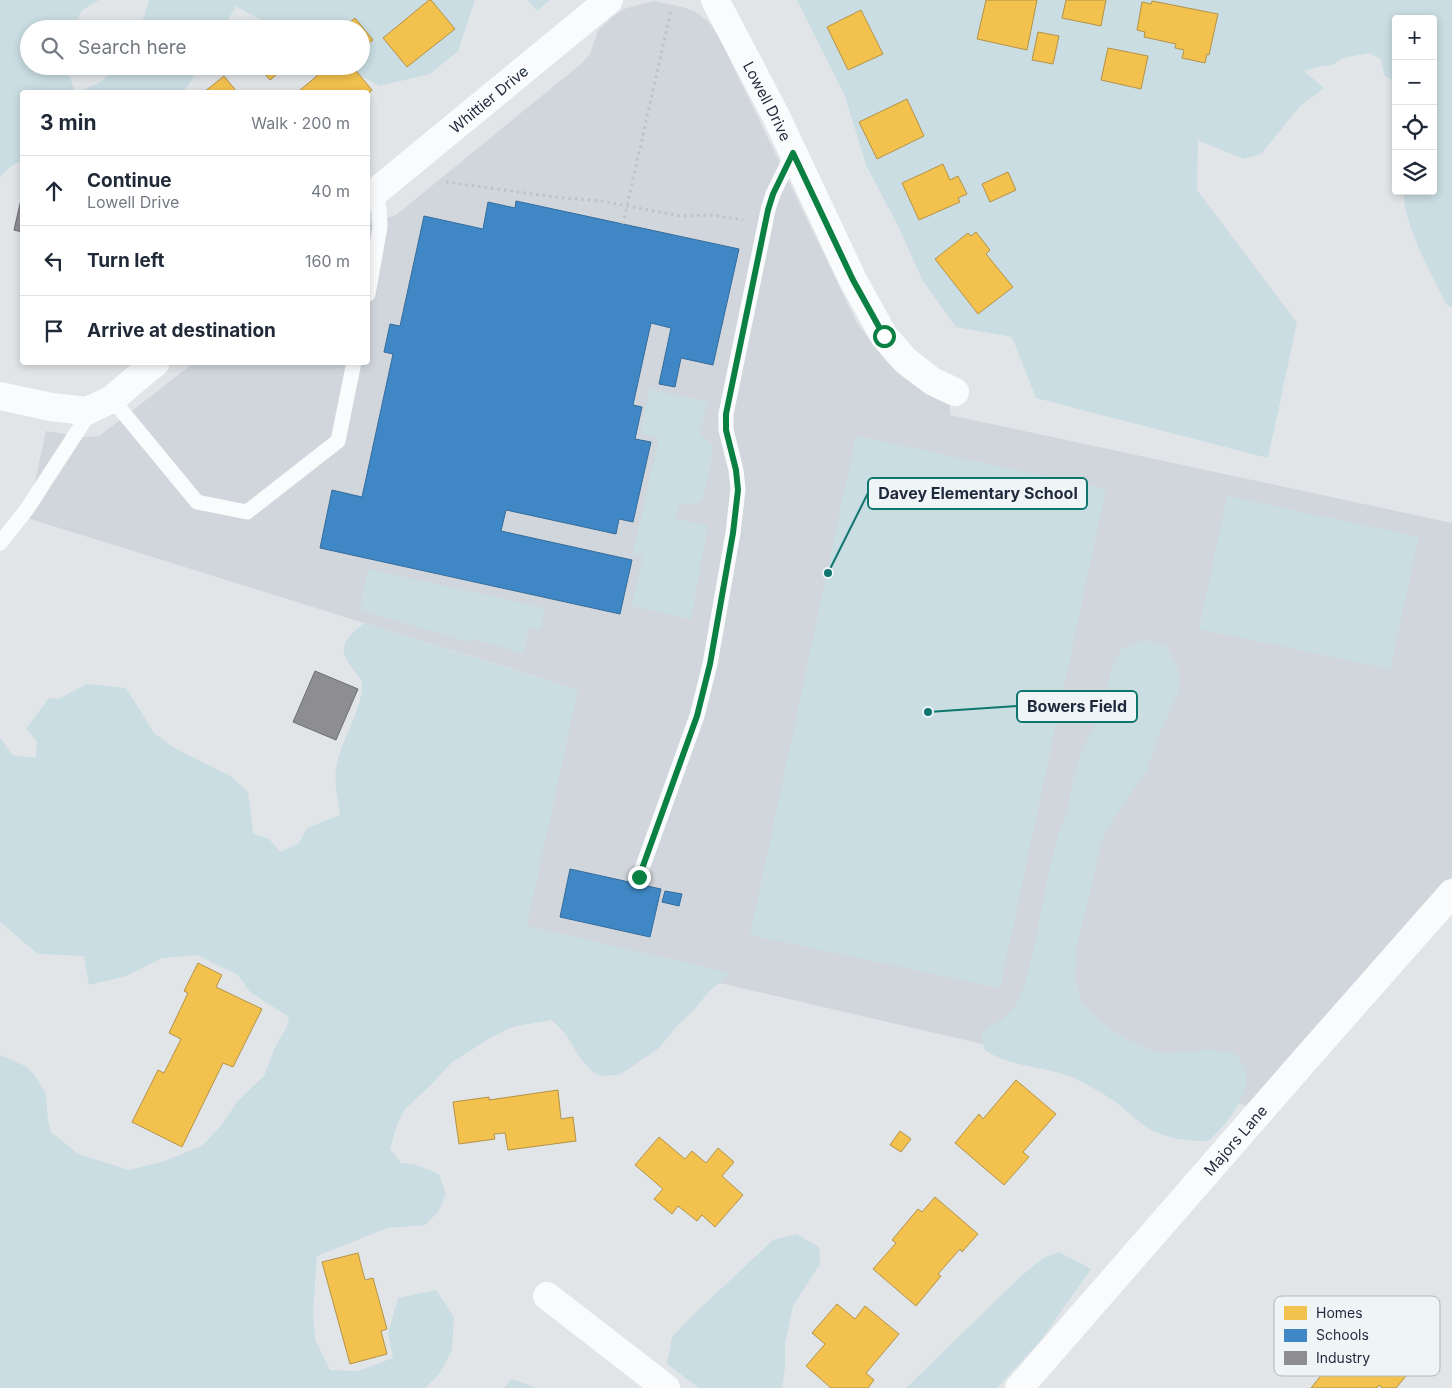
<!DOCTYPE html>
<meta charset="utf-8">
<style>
:root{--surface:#fff;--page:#f2f2f3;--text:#1f2937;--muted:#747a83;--line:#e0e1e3}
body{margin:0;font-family:Inter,sans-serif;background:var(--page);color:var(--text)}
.controls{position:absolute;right:15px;top:15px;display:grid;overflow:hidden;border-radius:5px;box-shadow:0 2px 8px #0003}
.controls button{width:45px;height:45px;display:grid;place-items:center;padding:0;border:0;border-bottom:1px solid var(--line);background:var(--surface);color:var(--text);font:25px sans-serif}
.stop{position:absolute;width:15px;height:15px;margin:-11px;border:4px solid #0b8043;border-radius:50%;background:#fff}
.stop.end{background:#0b8043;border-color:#fff;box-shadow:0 1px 5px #0008}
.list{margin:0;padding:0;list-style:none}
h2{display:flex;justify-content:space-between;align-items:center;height:65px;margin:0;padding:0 20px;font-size:21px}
h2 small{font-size:16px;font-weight:400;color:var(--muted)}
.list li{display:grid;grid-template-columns:32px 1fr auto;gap:15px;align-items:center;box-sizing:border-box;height:70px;padding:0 20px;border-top:1px solid var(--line)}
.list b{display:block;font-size:19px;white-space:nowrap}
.list p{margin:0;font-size:16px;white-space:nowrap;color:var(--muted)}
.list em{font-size:16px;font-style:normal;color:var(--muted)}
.icon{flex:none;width:28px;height:28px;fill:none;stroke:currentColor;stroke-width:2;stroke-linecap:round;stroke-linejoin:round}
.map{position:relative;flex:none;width:1452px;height:1388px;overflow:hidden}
.search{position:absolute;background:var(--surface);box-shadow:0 2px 8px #0003;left:20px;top:20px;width:350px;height:55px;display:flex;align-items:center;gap:12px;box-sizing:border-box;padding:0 18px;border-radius:28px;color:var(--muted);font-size:19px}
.panel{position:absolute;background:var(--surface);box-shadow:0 2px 8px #0003;left:20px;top:90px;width:350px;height:275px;border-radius:5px}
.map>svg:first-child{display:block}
.built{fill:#d1d6dc}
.green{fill:#c9dde2}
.homes{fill:#f2c14e;stroke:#b39349}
.schools{fill:#3f88c5;stroke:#356c9c}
.industry{fill:#8d8d92;stroke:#6c6f78}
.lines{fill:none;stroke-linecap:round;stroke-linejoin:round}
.path{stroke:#bfc3c8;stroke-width:3;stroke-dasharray:2.5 4;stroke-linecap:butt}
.service{stroke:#fafbfc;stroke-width:15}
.minor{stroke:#fafbfc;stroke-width:28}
.tertiary{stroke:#fafbfc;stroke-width:28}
.route{stroke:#0b8043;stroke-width:6}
.labels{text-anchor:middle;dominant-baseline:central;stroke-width:5;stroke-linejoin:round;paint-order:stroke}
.street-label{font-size:15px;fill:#1f293c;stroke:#eff4f7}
.key{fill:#eff4f7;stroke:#b1b7bf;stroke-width:1}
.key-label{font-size:14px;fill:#1f293c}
.leader{fill:none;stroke:#0f766e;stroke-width:2}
.callout-dot{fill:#0f766e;stroke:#eff4f7;stroke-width:2}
.callout{fill:#eff4f7;stroke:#0f766e;stroke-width:2}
.callout-label{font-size:16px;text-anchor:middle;font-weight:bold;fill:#1f293c}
</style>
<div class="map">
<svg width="1452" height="1388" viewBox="0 0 1452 1388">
<rect width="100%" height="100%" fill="#e1e5e8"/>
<path class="built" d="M653 1 683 7 696 12 709 22 719 37 857 323 884 359 900 375 924 392 950 404V415L1452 523V877L1250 1106 504 933 554 682 27 518 46 431 85 437 99 436 150 397 193 363 368 362V224L396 215 581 64 590 54 598 31 611 18 624 9Z"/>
<path class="green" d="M0 0H99L81 11 74 29H29V66H66L75 92H22V160L13 165 0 177Z
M149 0H475L458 51 430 74 379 86 344 66H361V29H277L236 6 223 29H140Z
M528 0H550L537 11Z
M797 0H1452V308L1446 304C1429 269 1406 230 1403 191H1433V19H1396V83L1384 75 1381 59 1369 53 1343 58 1332 65 1317 67 1304 71 1324 88 1300 106 1261 154 1243 159 1198 140 1197 190 1297 323 1268 458 1036 398 1012 337 956 327 923 281 898 226 866 165 845 96Z
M118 66H202L183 92H79L102 81Z
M650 389 707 402 700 434 714 446 702 502 679 505 676 519 708 526 691 619 631 606 643 556 633 553 659 438 640 433Z
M856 436 1106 489 1000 988 750 935Z
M1227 496 1419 537 1390 669 1199 629Z
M368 569 545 608 541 630 529 628 523 654 472 638 469 642 360 610Z
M364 623 578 690 527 926 731 973 708 992 696 1008 676 1027 659 1048 619 1075 601 1076 593 1072 580 1058 565 1033 552 1020 516 1026 508 1029 490 1038 451 1063 433 1083 405 1109 397 1125 390 1149 401 1163 414 1164 439 1174 446 1194 438 1212 425 1225 387 1228 317 1256 313 1313 315 1339 330 1370 358 1371 393 1358 388 1333 398 1298 436 1290 454 1317 452 1350 440 1373 425 1388H0V1055L25 1066 34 1074 46 1094 48 1120 51 1132 78 1154 129 1170 162 1162 202 1146 221 1126 237 1102 264 1076 274 1050 287 1026 289 1017 250 992 238 975 197 955 162 958 126 976 89 985 84 956 38 954 0 922V737L12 755 36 758 37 741 26 729 49 698 58 699 87 684 126 688 154 733 174 748 230 776 248 792 253 833 269 839 280 852 299 843 307 828 340 815C338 800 334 784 336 769 339 744 363 708 362 685 362 679 357 674 353 669 335 647 346 638 364 623Z
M1143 640 1166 645 1177 667 1180 678 1179 690 1154 747 1147 770 1114 818 1102 840 1077 946 1075 979 1081 1002 1099 1020 1126 1040 1151 1050 1166 1053 1207 1050 1232 1052C1237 1057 1245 1063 1246 1071 1251 1095 1225 1127 1208 1141 1188 1141 1169 1139 1151 1130 1139 1123 1130 1113 1118 1104 1105 1094 1087 1084 1072 1077 1045 1066 1007 1067 984 1049L982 1038 983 1032 990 1026 1001 1020 1010 1012 1017 1003 1022 992 1032 958 1049 871 1058 835 1067 812 1074 774 1081 753 1097 719 1115 659 1122 649Z
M796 1234 819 1247 820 1264 793 1306 785 1344V1368L782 1388H699L667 1364 672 1337 692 1316 773 1240Z
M1059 1252 1091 1269 1041 1340 997 1388H906L1019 1278 1043 1258Z
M512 1379 536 1388H504Z"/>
<path class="homes" d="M429 0H431L455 29 407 67 383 38Z
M986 0H1037L1027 50 977 39Z
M1066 0H1106L1101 26 1062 18Z
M1152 1 1218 14 1209 55 1207 54 1205 63 1182 58 1184 50 1175 48 1176 44 1144 37 1145 32 1137 30 1142 2 1151 4Z
M861 10 883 54 848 70 827 27Z
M355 18 373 40 361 49V29H342Z
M316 23 321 29H310Z
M1038 32 1059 36 1053 64 1032 60Z
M1108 48 1148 56 1141 89 1101 80Z
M258 66H287L270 80Z
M309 66H352L372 90 368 94V92H301L300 90 317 76Z
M224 76 237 92H204Z
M907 99 924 136 877 159 859 122Z
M943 164 950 180 958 176 967 194 958 198 960 202 919 220 902 183Z
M1008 172 1016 190 990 202 982 184Z
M976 232 990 250 986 254 1013 287 978 314 935 259 968 233 971 236Z
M198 963 222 975 216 987 262 1009 233 1067 223 1063 182 1147 132 1122 158 1070 164 1073 181 1039 169 1033 188 993 184 991Z
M1016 1080 1056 1114 1023 1152 1029 1157 1004 1185 955 1143 979 1114 983 1119Z
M558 1090 561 1119 573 1117 576 1141 508 1150 505 1133 494 1134 495 1139 459 1144 453 1102 489 1097V1100Z
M900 1131 911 1139 901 1152 890 1145Z
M659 1137 685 1159 692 1151 706 1163 718 1148 734 1162 722 1176 743 1195 715 1227 702 1215 697 1221 678 1206 672 1214 654 1199 663 1189 635 1165Z
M935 1197 978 1234 962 1252 960 1249 938 1274 941 1276 916 1306 873 1269 896 1243 892 1240 918 1209 922 1212Z
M358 1253 365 1280 373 1278 387 1329 381 1331 387 1354 350 1364 322 1262Z
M837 1304 855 1319 865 1306 899 1334 866 1373 874 1380 868 1388H831L806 1366 825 1344 812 1333Z
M1360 1336 1395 1364 1394 1367 1406 1376 1396 1388H1382L1379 1385 1377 1388H1311L1336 1357 1341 1360Z"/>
<path class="schools" d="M516 201 739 249 713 365 681 358 675 387 659 384 671 328 651 323 633 405 642 407 635 439 651 442 633 522 619 519 616 534 506 510 501 531 632 560 620 614 320 548 332 490 362 497 393 354 384 352 390 324 400 326 424 216 483 229 488 202 515 208Z
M570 869 661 889 650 937 560 917Z
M665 891 682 894 679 906 662 902Z"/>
<path class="industry" d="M22 195V232L14 230Z
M315 671 358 689 336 740 293 722Z"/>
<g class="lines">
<path class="path" d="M446 182 555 197 601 201 680 216 711 215 743 220
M623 224 671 10"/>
<path class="service" d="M368 294 380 227 379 208 375 192
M112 399 197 502 247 512 338 441 354 362
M0 543 27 509 92 409
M639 877 697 716 710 664 733 533 738 489 736 470 726 430V414L768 210 773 194 793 153"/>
<g class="minor">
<path id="s1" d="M715 0 776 116 853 280 884 336 905 360 932 381 955 392"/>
<path id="s2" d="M368 198 609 0"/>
<path d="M0 396 51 407 87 411 112 399 156 362"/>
<path d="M547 1296 666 1388"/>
</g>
<path class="tertiary" id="s3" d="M1019 1388 1303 1062 1452 893"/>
</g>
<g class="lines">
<path class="route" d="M639 877 697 716 710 664 733 533 738 490 736 470 726 430V414L768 210 773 194 793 153 853 280 884 336"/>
</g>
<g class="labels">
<g class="street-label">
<text stroke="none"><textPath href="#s2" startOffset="156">Whittier Drive</textPath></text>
<text stroke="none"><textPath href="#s1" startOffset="114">Lowell Drive</textPath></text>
<text stroke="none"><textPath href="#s3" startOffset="329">Majors Lane</textPath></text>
</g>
</g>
<rect x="1274" y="1296" width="166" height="80" rx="8" class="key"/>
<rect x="1284" y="1306" width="23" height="14" fill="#f2c14e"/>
<rect x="1284" y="1329" width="23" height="13" fill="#3f88c5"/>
<rect x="1284" y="1351" width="23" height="14" fill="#8d8d92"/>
<g class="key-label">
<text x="1316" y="1318">Homes</text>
<text x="1316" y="1340">Schools</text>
<text x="1316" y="1363">Industry</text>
</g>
<path class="leader" d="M828 573L868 493M928 712L1017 706"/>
<g class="callout-dot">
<circle cx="828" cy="573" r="5"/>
<circle cx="928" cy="712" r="5"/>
</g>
<g class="callout">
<rect x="868" y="478" width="219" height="31" rx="5"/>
<rect x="1017" y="691" width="120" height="31" rx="5"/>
</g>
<g class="callout-label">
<text x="978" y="499">Davey Elementary School</text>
<text x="1077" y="712">Bowers Field</text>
</g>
</svg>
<div class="controls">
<button>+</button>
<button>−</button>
<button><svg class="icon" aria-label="locate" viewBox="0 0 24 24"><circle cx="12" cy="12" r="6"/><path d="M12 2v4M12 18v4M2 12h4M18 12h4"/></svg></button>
<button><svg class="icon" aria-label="layers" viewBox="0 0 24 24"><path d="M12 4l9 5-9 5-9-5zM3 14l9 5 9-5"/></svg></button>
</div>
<div class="stop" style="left:884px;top:336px"></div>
<div class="stop end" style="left:639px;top:877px"></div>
<div class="search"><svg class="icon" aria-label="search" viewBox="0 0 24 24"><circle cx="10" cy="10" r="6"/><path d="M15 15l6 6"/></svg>Search here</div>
<section class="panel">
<h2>3 min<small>Walk · 200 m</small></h2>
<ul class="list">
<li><svg class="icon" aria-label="ahead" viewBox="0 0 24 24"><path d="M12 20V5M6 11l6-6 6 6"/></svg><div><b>Continue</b><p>Lowell Drive</p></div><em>40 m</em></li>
<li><svg class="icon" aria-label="left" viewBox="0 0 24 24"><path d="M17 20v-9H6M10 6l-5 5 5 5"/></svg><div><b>Turn left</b></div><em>160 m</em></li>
<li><svg class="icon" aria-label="arrive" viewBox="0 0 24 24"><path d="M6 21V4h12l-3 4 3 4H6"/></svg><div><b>Arrive at destination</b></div></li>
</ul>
</section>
</div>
